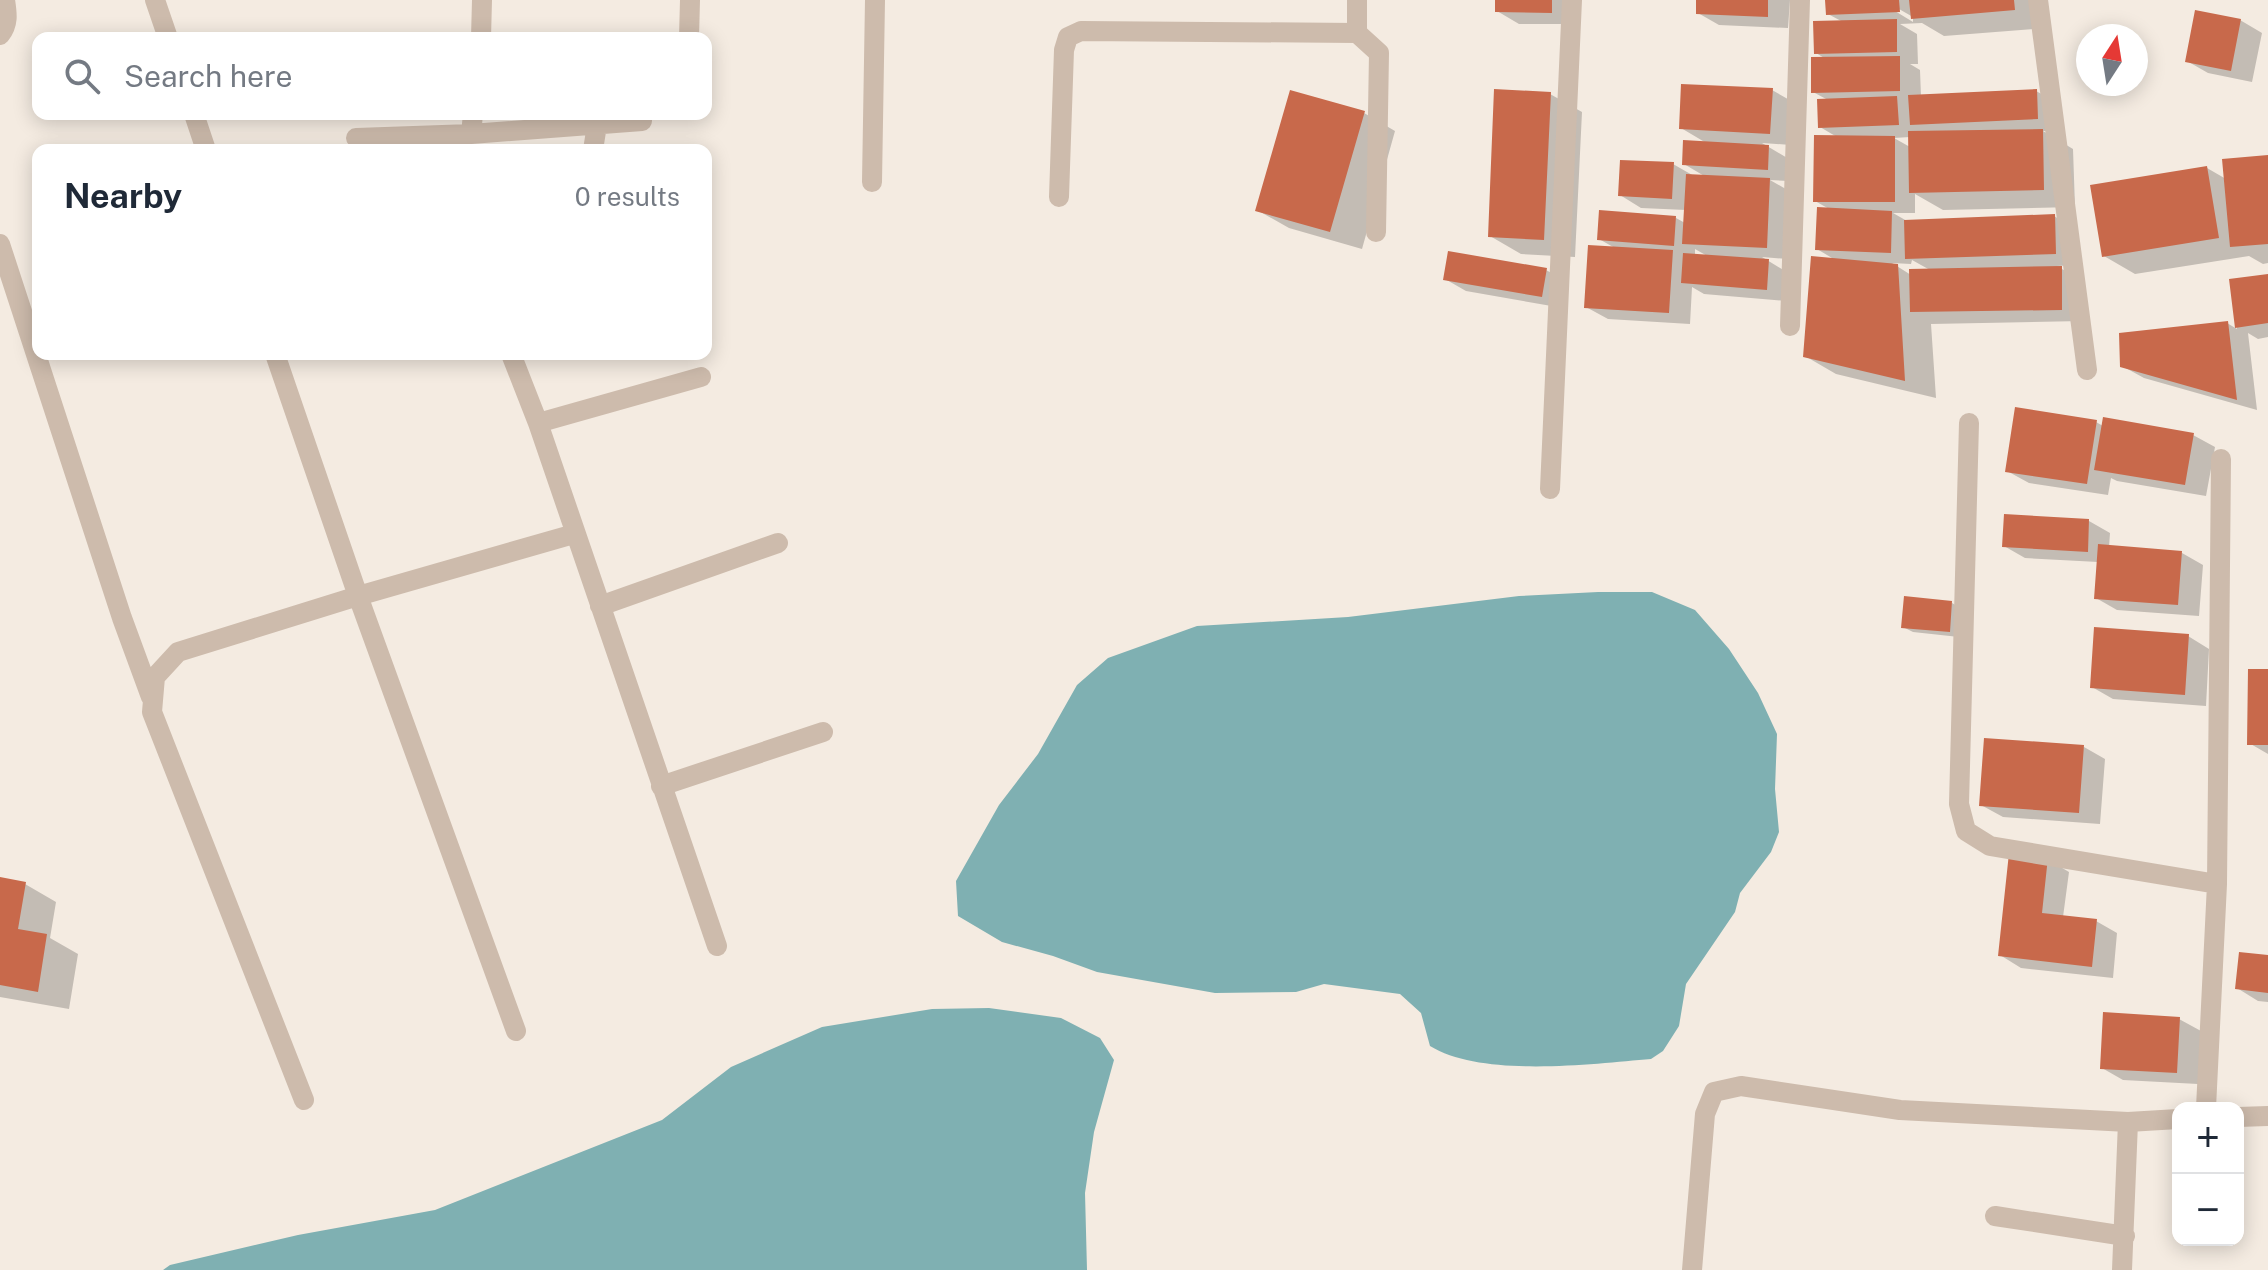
<!DOCTYPE html>
<meta charset="utf-8">
<style>
:root{--surface:#fff;--page:#f2f2f3;--text:#1f2937;--muted:#747a83;--line:#e0e1e3}
body{margin:0;font-family:"Public Sans",sans-serif;background:var(--page);color:var(--text)}
.controls{position:absolute;right:24px;bottom:24px;display:grid;overflow:hidden;border-radius:16px;box-shadow:0 4px 20px #0003}
.controls button{width:72px;height:72px;display:grid;place-items:center;padding:0;border:0;border-bottom:2px solid var(--line);background:var(--surface);color:var(--text);font:40px sans-serif}
.compass{position:absolute;left:2076px;top:24px;width:72px;height:72px;border-radius:50%;background:var(--surface);box-shadow:0 4px 20px #0003;rotate:12deg}
.list{margin:0;padding:0;list-style:none}
h2{display:flex;justify-content:space-between;align-items:center;height:104px;margin:0;padding:0 32px;font-size:34px}
h2 small{font-size:26px;font-weight:400;color:var(--muted)}
.icon{flex:none;width:44px;height:44px;fill:none;stroke:currentColor;stroke-width:2;stroke-linecap:round;stroke-linejoin:round}
.map{position:relative;flex:none;width:2268px;height:1270px;overflow:hidden}
.search{position:absolute;background:var(--surface);box-shadow:0 4px 20px #0003;left:32px;top:32px;width:680px;height:88px;display:flex;align-items:center;gap:20px;box-sizing:border-box;padding:0 28px;border-radius:16px;color:var(--muted);font-size:30px}
.panel{position:absolute;background:var(--surface);box-shadow:0 4px 20px #0003;left:32px;top:144px;width:680px;height:216px;border-radius:16px}
.map>svg:first-child{display:block}
.water{fill:#7fb0b2}
.shadow{fill:#0003;fill-rule:evenodd}
.building{fill:#c8694b}
.lines{fill:none;stroke-linecap:round;stroke-linejoin:round}
.street{stroke:#cdbbac;stroke-width:20}
</style>
<div class="map">
<svg width="2268" height="1270" viewBox="0 0 2268 1270">
<rect width="100%" height="100%" fill="#f4ebe1"/>
<path class="water" d="M1598 592H1652L1695 610 1729 649 1758 693 1777 734 1775 789 1779 832 1771 852 1740 893 1735 912 1686 984 1679 1026 1663 1051 1651 1059C1591 1064 1482 1078 1430 1046L1421 1013 1400 994 1324 984 1296 992 1215 993 1097 972 1053 956 1002 942 958 916 956 881 999 805 1038 754 1077 685 1108 658 1197 626 1348 617 1519 596Z
M989 1008 1061 1018 1100 1038 1114 1060 1094 1132 1085 1193 1087 1270H163L170 1265 298 1235 435 1210 662 1120 731 1067 822 1027 932 1009Z"/>
<path class="shadow" d="M1497 0H1573V24H1519L1497 11Z
M1698 0H1790L1788 28 1719 25 1698 13Z
M1827 0H2044L2046 28 1944 36 1922 23 1900 24 1917 34 1918 64H1910L1920 70 1921 97 2036 91 2058 103V131H2043L2073 149 2075 207 1943 210 1915 194V213H1893L1907 221 2054 216 2075 229 2077 265 2057 266 2082 281 2083 321 1931 324 1936 398 1836 374 1805 356 1837 261 1817 249 1831 210 1815 201 1837 137 1820 127 1828 100 1813 92 1826 59 1816 53 1843 22 1828 14ZM1892 5 1913 17V22L1890 8ZM1910 137V147L1894 138ZM1912 260 1930 270 1911 275 1892 263 1911 264Z
M2240 20 2262 33 2252 82 2208 73 2187 61Z
M1772 90 1793 102 1791 145 1762 143 1789 159V181L1770 180 1791 192 1788 259 1762 257 1790 274 1787 301 1704 294 1692 287 1690 324 1608 319 1586 307 1615 248 1599 239 1676 218 1685 223 1686 210 1641 208 1620 195 1673 164 1694 176 1706 177 1684 164 1708 144 1681 128ZM1695 249 1709 257 1695 256Z
M1550 94 1582 112 1575 257 1521 254 1490 236Z
M1364 113 1395 131 1362 249 1289 228 1257 210Z
M2268 157V263L2263 264 2249 256 2135 274 2104 256 2207 168 2226 179Z
M1546 270 1568 282 1563 308 1466 291 1445 279Z
M2268 276V337L2258 339 2248 333 2257 410 2144 378 2122 366 2227 323 2237 329 2232 281Z
M2096 422 2103 426 2193 435 2215 447 2206 496 2117 481 2111 478 2108 495 2029 483 2007 471Z
M2089 521 2110 533 2109 547 2182 553 2203 565 2199 616 2117 610 2096 598 2098 562 2025 558 2004 546Z
M1952 603 1962 609 1959 637 1913 632 1903 627Z
M2188 636 2209 649 2206 706 2113 699 2092 687Z
M2268 671V754L2249 743Z
M2084 747 2105 759 2100 824 2003 817 1981 805Z
M2047 859 2069 872 2063 917 2096 921 2117 933 2113 978 2021 968 2000 955Z
M0 880 25 884 56 902 50 938 78 954 69 1009 0 997Z
M2268 957V1002L2258 1001 2237 988Z
M2179 1019 2201 1031 2198 1084 2123 1080 2102 1068Z"/>
<path class="building" d="M1495 0H1552V13L1495 12Z
M1696 0H1768V17L1696 14Z
M1825 0H1899L1900 12 1826 15Z
M1909 0H2014L2015 10 1911 19Z
M2195 10 2241 19 2231 71 2185 62Z
M1897 19V52L1814 54 1813 21Z
M1900 56V91L1811 93V57Z
M1681 84 1773 88 1770 134 1679 129Z
M1494 89 1551 92 1544 240 1488 237Z
M2037 89 2038 119 1910 125 1908 95Z
M1290 90 1365 111 1330 232 1255 211Z
M1897 96 1899 125 1818 128 1817 99Z
M2043 129 2044 190 1909 193 1908 131Z
M1814 135 1895 136V202H1813Z
M1683 140 1769 145 1768 170 1682 165Z
M2268 155V244L2230 247 2222 159Z
M1620 160 1674 162 1672 199 1618 196Z
M2207 166 2219 238 2102 257 2090 185Z
M1686 174 1770 178 1767 248 1682 244Z
M1817 207 1892 211 1891 253 1815 250Z
M1599 210 1676 216 1674 246 1597 240Z
M2055 214 2056 254 1905 259 1904 220Z
M1588 245 1673 250 1669 313 1584 308Z
M1448 251 1547 268 1542 297 1443 280Z
M1683 253 1769 259 1767 290 1681 283Z
M1811 256 1898 264 1905 381 1803 357Z
M2062 266V310L1910 312 1909 269Z
M2268 274V323L2235 328 2229 279Z
M2228 321 2237 400 2120 367 2119 333Z
M2015 407 2097 420 2087 484 2005 472Z
M2103 417 2194 433 2185 485 2094 470Z
M2004 514 2089 519 2088 552 2002 547Z
M2098 544 2182 551 2178 605 2094 599Z
M1904 596 1952 601 1950 632 1901 628Z
M2094 627 2189 634 2185 695 2090 688Z
M2248 669H2268V745H2247Z
M1984 738 2084 745 2079 813 1979 806Z
M2009 853 2048 857 2042 913 2097 919 2092 967 1998 956Z
M0 877 26 882 18 929 47 934 38 992 0 985Z
M2239 952 2268 955V993L2235 989Z
M2103 1012 2180 1017 2177 1073 2100 1069Z"/>
<g class="lines">
<path class="street" d="M155 0 168 38
M1357 0V33
M2038 0 2087 370
M0 35C9 24 7 13 5 0
M481 38 482 0
M689 38 690 0
M194 114 206 150
M471 134 473 114
M356 138 471 134 642 121
M593 150 597 125
M872 182 875 0
M1059 197 1064 50 1068 37 1081 31 1357 33 1379 53 1376 232
M0 244 122 618 151 697
M1790 326 1800 0
M275 354 358 596 516 1031
M511 354 538 423 717 946
M538 423 701 377
M1969 423 1959 804 1966 831 1990 846 2217 884
M1550 489 1572 0
M600 606 778 543
M661 786 823 732
M304 1100 152 712 155 677 178 652 358 596 574 534
M2206 1108 2217 884 2221 459
M2238 1117 2268 1116
M1995 1216 2125 1236
M1692 1270 1705 1114 1714 1092 1741 1086 1900 1110 2128 1122
M2122 1270 2128 1122 2178 1119"/>
</g>
</svg>
<div class="controls">
<button>+</button>
<button>−</button>
</div>
<svg class="compass" viewBox="-18 -18 36 36"><path d="M0-13l5 13h-10z" fill="#e53935"/><path d="M0 13l5-13h-10z" fill="#747a83"/></svg>
<div class="search"><svg class="icon" aria-label="search" viewBox="0 0 24 24"><circle cx="10" cy="10" r="6"/><path d="M15 15l6 6"/></svg>Search here</div>
<section class="panel">
<h2>Nearby<small>0 results</small></h2>
<ul class="list">
</ul>
</section>
</div>
